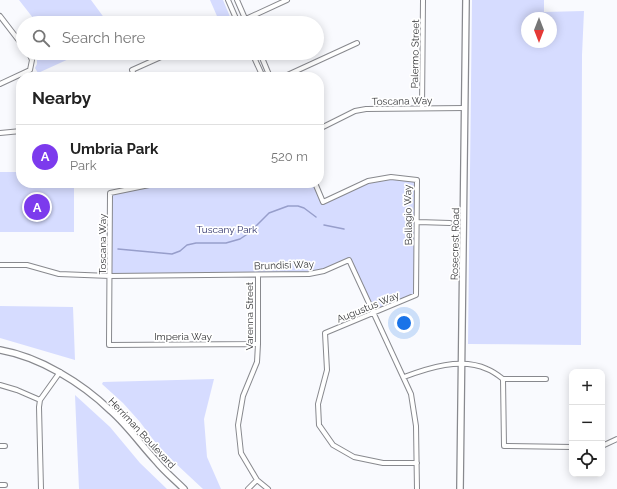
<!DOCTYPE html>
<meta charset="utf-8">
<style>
:root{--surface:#fff;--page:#f6f6f6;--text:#222;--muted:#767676;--line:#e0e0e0;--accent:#7c3aed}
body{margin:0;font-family:Raleway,sans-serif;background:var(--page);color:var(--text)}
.controls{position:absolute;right:12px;bottom:12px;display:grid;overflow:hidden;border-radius:8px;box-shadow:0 2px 10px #0003}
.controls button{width:36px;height:36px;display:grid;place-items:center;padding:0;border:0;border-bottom:1px solid var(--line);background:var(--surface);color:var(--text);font:20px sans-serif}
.compass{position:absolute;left:521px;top:12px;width:36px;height:36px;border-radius:50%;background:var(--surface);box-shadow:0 2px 10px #0003;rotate:180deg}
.you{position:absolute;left:404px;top:323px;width:14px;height:14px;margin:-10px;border:3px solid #fff;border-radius:50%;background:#1a73e8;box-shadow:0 0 0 6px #1a73e833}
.badge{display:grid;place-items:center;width:26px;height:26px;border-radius:50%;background:var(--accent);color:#fff;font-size:13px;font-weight:700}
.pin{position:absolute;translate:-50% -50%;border:2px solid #fff;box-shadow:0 1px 4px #0006}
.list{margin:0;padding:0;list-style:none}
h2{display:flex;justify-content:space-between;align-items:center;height:52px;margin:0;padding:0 16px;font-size:17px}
h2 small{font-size:13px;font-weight:400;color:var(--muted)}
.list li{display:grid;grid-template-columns:26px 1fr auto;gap:12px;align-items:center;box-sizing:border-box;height:64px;padding:0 16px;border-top:1px solid var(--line)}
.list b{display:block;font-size:15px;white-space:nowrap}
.list p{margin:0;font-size:13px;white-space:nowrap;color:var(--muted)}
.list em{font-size:13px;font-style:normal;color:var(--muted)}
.icon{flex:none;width:22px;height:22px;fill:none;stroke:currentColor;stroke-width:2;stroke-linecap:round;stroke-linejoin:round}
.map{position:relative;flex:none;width:617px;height:489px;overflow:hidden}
.search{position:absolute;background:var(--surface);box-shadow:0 2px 10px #0003;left:16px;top:16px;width:308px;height:44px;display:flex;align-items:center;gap:10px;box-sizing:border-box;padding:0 14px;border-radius:22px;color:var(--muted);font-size:15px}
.panel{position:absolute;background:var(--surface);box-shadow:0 2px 10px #0003;left:16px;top:72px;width:308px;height:116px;border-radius:16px}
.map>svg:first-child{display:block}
.green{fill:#d6dcff;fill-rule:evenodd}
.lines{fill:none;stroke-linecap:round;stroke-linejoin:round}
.stream{stroke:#979ecb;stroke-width:1.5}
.street-casing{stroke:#88898e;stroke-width:6}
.secondary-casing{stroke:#88898e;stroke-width:8}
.street{stroke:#fff;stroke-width:4}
.secondary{stroke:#fff;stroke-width:5.5}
.labels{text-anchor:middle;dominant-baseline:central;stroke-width:3.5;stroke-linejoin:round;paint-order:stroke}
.street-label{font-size:10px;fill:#343537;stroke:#fff}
.park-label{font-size:10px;fill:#30346c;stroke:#fff}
</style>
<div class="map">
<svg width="617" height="489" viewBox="0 0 617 489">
<rect width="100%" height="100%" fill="#f9fafe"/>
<path class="green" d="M19 0H91L108 23H37Z
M210 0H223L231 19 220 23Z
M472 0H544V12L584 11 582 55 581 345 468 344ZM527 18H551V42H527Z
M44 53H82L38 73 35 68 37 64V59Z
M0 172H21V183H74V232H0Z
M391 177 417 180 416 295 374 312 349 260 324 271 309 274 110 276V193L159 183H315L324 201 368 181Z
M0 306 73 307 75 360 0 338Z
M214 379 204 419 207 457 221 489H203L173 461 155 442 140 422 123 403 102 384 103 382Z
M75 395 110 427 140 463 167 489H79Z"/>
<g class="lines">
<path class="stream" d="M324 225 344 229
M118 249 172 254 180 251 187 245 196 243H226L240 239 249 233 269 213 288 206H298L304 208 316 217"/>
<g class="street-casing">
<path id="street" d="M228 0 238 23
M237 0 247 23
M0 16 23 46
M237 23 287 0
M252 53 263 77
M260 53 270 77
M135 77 132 70 170 53
M283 77 357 43
M0 84 30 70 32 60 29 53
M422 108 423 0
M319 129 355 111 366 109 465 108
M0 133 21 131
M159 183 110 193 109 345 258 344
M315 183 323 202 368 181 391 177 417 180 416 295 325 333 327 370 318 404 319 425 333 445 354 457 383 463H417
M418 222 450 223
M0 265H27L59 274 110 276 309 274 324 271 349 260 411 394 416 426 417 489
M258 275V344L257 362 243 396 238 425 241 453 257 480 268 489
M404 377C428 368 461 357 487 369 492 371 498 375 503 379
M503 379 504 446 572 447
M503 379H546
M0 385 17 390 40 400
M0 446H5
M602 446 617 439
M0 485H5
M41 489 39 407 40 400 60 372
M248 489 257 480"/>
</g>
<g class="secondary-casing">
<path id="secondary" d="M0 350C40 357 82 383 111 411 128 426 141 445 156 461 164 471 175 480 184 489
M460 489 466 0"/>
</g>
<use href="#street" class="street"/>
<use href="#secondary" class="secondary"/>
</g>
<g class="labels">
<g class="street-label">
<text transform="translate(415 54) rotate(-89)">Palermo Street</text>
<text transform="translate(402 101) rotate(-1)">Toscana Way</text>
<text transform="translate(408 215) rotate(-91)">Bellagio Way</text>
<text transform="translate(102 244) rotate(-90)">Toscana Way</text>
<text transform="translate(455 244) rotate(-89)">Rosecrest Road</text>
<text transform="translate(284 265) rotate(-2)">Brundisi Way</text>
<text transform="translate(368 307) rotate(-22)">Augustus Way</text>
<text transform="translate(249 316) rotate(-90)">Varenna Street</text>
<text x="183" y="336">Imperia Way</text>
<text transform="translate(142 433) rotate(47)">Herriman Boulevard</text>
</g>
<g class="park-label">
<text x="227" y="229">Tuscany Park</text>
</g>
</g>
</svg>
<div class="controls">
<button>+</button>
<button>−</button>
<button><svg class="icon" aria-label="locate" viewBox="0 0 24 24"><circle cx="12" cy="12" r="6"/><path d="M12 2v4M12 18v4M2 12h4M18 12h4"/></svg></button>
</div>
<svg class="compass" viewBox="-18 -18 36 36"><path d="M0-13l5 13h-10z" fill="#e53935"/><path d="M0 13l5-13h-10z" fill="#767676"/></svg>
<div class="you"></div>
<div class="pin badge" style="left:37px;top:207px">A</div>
<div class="search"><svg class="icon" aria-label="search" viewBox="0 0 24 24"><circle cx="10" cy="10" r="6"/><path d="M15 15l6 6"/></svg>Search here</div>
<section class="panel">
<h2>Nearby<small></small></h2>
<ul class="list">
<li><span class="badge">A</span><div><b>Umbria Park</b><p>Park</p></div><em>520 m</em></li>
</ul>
</section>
</div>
